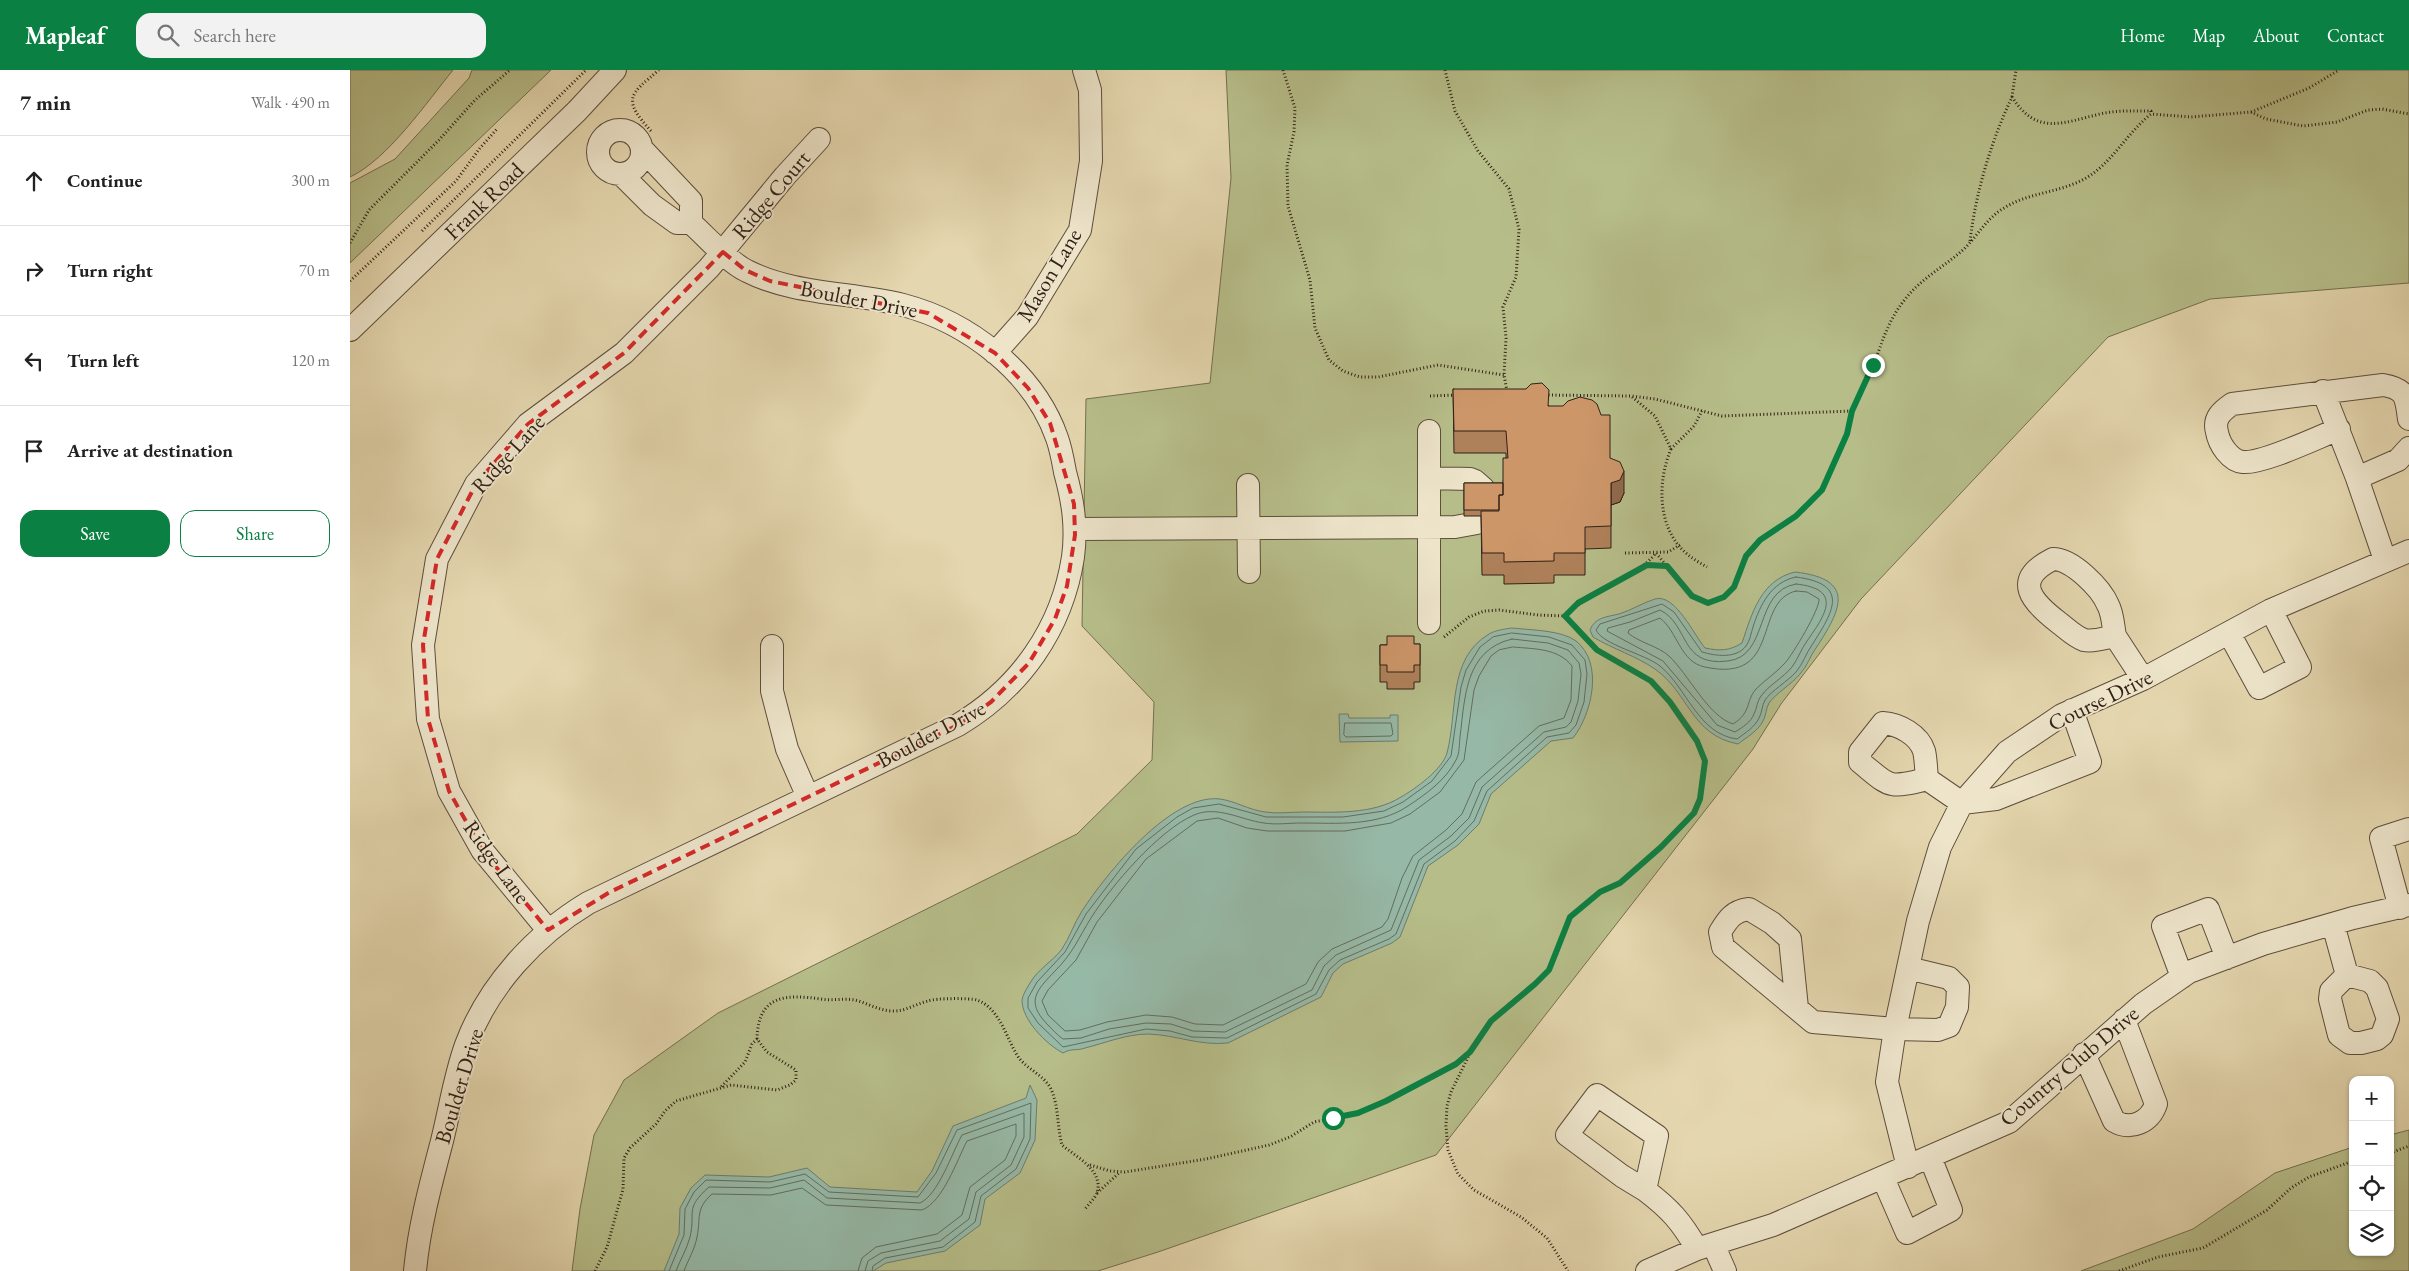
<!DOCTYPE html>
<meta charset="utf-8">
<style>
:root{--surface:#fff;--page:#f2f2f2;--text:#222;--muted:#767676;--line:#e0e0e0;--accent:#0b8043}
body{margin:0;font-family:"EB Garamond",serif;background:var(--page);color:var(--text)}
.controls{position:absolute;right:15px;bottom:15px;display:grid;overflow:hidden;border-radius:10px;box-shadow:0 1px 4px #0004}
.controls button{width:45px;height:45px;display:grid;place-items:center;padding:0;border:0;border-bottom:1px solid var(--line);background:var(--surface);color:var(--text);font:25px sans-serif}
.stop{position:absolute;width:15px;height:15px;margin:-11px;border:4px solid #0b8043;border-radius:50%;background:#fff}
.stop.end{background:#0b8043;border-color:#fff;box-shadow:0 1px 5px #0008}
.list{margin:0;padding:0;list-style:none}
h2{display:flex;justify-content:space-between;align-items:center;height:65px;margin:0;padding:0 20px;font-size:21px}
h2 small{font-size:16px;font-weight:400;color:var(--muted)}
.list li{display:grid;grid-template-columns:32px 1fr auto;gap:15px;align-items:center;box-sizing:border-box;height:90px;padding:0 20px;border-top:1px solid var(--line)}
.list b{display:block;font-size:19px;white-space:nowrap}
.list em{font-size:16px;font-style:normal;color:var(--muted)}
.actions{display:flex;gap:10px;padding:15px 20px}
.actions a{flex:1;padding:11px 0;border:1px solid var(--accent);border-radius:15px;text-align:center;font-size:18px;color:var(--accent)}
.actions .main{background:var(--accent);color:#fff}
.icon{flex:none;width:28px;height:28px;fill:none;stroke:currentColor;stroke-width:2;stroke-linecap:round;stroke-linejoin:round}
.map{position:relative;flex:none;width:2059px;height:1201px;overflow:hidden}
header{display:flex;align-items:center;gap:30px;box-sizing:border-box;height:70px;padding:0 25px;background:var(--accent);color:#fff}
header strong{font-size:24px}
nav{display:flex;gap:28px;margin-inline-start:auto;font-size:18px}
.search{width:350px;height:45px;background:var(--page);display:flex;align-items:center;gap:12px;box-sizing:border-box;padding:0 18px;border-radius:15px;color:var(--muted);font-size:19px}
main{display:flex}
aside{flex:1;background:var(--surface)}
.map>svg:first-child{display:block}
.green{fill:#b6bd89;stroke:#746f50}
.water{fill:#96b9a7;stroke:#6e7c6d}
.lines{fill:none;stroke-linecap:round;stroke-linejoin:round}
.shore{stroke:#646d5e;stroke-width:1}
.minor-casing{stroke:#5e4e3c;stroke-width:24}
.path{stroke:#312116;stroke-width:3;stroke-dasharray:1 2.5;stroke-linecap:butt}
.minor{stroke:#ede4ca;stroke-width:22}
.wall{fill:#af815a;stroke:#312116}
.shaded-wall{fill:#8f694a;stroke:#312116}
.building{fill:#cc9669;stroke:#312116}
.route{stroke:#0b8043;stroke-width:6}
.marked{fill:none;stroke:#d62828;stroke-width:4;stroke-dasharray:10 6;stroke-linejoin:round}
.labels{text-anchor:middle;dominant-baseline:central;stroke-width:4;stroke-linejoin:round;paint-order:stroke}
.street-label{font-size:22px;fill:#312116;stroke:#ede4ca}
</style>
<header>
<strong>Mapleaf</strong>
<div class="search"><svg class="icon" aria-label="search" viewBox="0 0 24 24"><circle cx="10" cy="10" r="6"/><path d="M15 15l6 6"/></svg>Search here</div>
<nav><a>Home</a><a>Map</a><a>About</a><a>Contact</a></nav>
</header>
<main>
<aside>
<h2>7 min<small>Walk · 490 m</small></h2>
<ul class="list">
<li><svg class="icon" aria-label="ahead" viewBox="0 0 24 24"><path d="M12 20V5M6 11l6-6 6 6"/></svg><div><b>Continue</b></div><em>300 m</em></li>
<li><svg class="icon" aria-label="right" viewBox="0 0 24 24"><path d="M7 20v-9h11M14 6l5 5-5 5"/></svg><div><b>Turn right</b></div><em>70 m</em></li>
<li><svg class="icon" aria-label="left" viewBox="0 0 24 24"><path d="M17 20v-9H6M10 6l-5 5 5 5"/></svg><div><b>Turn left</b></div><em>120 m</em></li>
<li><svg class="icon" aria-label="arrive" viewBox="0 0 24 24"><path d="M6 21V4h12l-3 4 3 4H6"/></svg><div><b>Arrive at destination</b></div></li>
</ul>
<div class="actions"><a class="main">Save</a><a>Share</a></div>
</aside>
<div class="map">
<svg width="2059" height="1201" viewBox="0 0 2059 1201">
<rect width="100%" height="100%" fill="#e4d6ae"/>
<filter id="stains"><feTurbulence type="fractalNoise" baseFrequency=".004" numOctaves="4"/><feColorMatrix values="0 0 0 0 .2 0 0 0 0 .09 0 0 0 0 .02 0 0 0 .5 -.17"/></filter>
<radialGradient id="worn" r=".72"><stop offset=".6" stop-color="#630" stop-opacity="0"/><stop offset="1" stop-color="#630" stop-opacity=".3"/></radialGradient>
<path class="green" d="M0 0H103C77 32 37 90 0 107Z
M122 0H201L0 193V113L45 89 119 8Z
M876 0H2059V213L1860 229 1758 267 1511 529 1431 634 1403 679 1086 1085 808 1182 748 1201H222L230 1139 244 1065 274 1010 368 943 727 764 802 690 804 632 732 556 736 329 860 313 881 108Z
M2059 1060V1201H1731L1843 1159 1925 1103 2003 1077V1182H2040V1065Z"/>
<path class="water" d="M1445 502C1507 509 1491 540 1466 578 1460 586 1457 597 1450 604 1442 614 1425 624 1419 633 1416 638 1416 646 1413 651 1408 661 1397 667 1388 674 1341 665 1339 623 1305 599 1286 586 1263 579 1243 567L1240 560C1245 547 1257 547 1269 544 1282 540 1292 533 1305 529 1325 523 1344 565 1355 578 1370 581 1379 581 1392 573 1402 543 1411 510 1445 502Z
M1162 558C1179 560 1212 560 1226 571 1254 593 1242 644 1223 668L1201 671 1141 724 1129 754 1108 775 1078 796 1050 867 1042 873 993 894 983 903 971 927 878 973C849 976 827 965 798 964 777 964 755 973 735 978 727 981 721 978 713 983 696 974 672 950 672 930 673 924 677 918 680 913 688 899 703 891 712 879 720 867 724 853 732 841 756 804 821 723 870 729 885 731 899 740 915 742 927 744 941 742 953 742 985 742 1022 745 1051 727 1065 719 1092 700 1097 683 1108 642 1097 589 1139 564 1146 560 1155 559 1162 558Z
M989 644H998L999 648H1040V645H1048V671L990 672Z
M680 1015 687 1030 685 1070 670 1103 635 1129 630 1155 595 1181 536 1193 523 1201H314L329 1164 330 1138 341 1118 355 1105 419 1107 457 1098 480 1117 567 1122 582 1101 603 1056 676 1028Z"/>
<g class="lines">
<path class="shore" d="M1446 507C1501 514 1483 542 1462 575 1456 583 1453 594 1446 602 1438 611 1421 621 1415 630 1412 635 1412 643 1409 648 1405 657 1395 663 1387 669 1348 664 1337 618 1310 596 1295 584 1253 575 1246 560L1250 554 1312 534 1324 542 1352 582C1366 586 1386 589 1396 576 1400 571 1401 563 1403 557 1410 535 1421 512 1446 507Z
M1446 514C1493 519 1476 544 1457 571 1451 579 1448 589 1442 597 1433 608 1419 615 1411 626 1407 631 1407 638 1404 644 1401 652 1393 657 1385 662L1367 655 1313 591 1257 561 1258 558 1280 552 1310 540C1340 555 1329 597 1378 591 1420 586 1403 521 1446 514Z
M1446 521 1457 522 1469 529C1470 539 1443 584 1435 593 1426 603 1415 610 1406 619 1395 632 1402 642 1383 654 1358 646 1339 605 1319 586 1308 576 1290 573 1278 563L1279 560 1310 548C1328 562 1330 592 1355 597 1433 614 1402 531 1446 521Z
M1162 563 1199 567 1222 575 1235 590 1237 604 1234 632 1226 655 1219 663 1197 667 1137 721 1124 751 1105 771 1074 794 1046 864 1039 869 990 890 979 900 966 924 877 968 842 967 820 961 796 959 713 977 688 953 678 938V928L687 912 715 882 736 844 786 779 827 747 843 738 869 734 916 747H993L1034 741 1053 732 1082 711 1101 686 1111 617 1116 600 1130 577 1143 567Z
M1162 569 1198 573 1218 580 1229 593 1231 604 1228 631 1221 652 1216 657 1194 662 1132 717 1119 748 1101 766 1069 790 1041 860 986 885 974 896 962 920 875 962 843 961 821 954 796 953 759 959 731 968 713 969C707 965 702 959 697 954 675 931 687 920 705 901 723 883 728 869 741 848 761 816 809 760 844 745 867 735 891 750 914 753 926 755 939 753 951 753 987 753 1027 757 1058 736 1076 724 1096 710 1106 690 1110 683 1109 674 1110 667 1115 627 1115 580 1162 569Z
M1163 577C1184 579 1208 578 1222 596L1221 630 1214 648 1189 656 1126 712 1112 744 1096 760 1063 786 1052 808 1038 849 1032 857 982 879 968 892 956 914 873 955 845 954 822 947 796 945 757 952 730 960 715 961 698 945 692 931 698 920 726 890 747 852 796 789 847 751 868 748 897 758 917 761H995L1041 753 1060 744 1090 722 1114 690 1124 620 1129 606 1141 586 1149 580Z
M995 653H1041L1043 664 1041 666 996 667 994 665Z
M319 1201 334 1165 335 1139 344 1122 356 1110 420 1112 455 1104 479 1122 568 1127 586 1103 607 1060 681 1033 680 1069 666 1099 631 1126 625 1152 593 1177 535 1188 523 1196 522 1201
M326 1201C330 1190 337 1179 340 1167 346 1142 334 1139 359 1117L420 1118 454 1110 477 1128 570 1133C588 1125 602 1083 612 1065L674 1043V1067L661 1095 626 1122 619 1149 590 1171 531 1183 518 1191 515 1201
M334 1201C338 1190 345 1179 347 1167 351 1148 345 1139 362 1124L421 1125 452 1118 476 1135 572 1140C593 1132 607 1090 617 1071L666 1054V1066L655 1090 620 1117 612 1145 587 1164 526 1177 512 1188 508 1201"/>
<g class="minor-casing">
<path id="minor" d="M248 82a22 22 0 1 1 44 0a22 22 0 1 1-44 0Z
M292 79 341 131V153
M0 260 227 41 265 0
M645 283 677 247 730 160 741 91 740 20 734 0
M1973 321 2007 408 2035 490
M1989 359C1968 367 1913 394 1893 392 1880 391 1869 374 1867 362 1863 348 1872 341 1882 334L2033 315C2057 319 2056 328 2059 349
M1079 361V553
M1079 408 1120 409 1125 411 1133 418
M2007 408 2048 390 2059 378
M898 415 899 502
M725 459 1105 457 1127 453 1133 446
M1879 563 1909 618 1950 597 1921 540
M1765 566C1763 556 1763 544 1758 535 1751 518 1722 489 1703 489 1661 510 1682 532 1708 552 1716 558 1725 567 1734 570 1744 572 1755 568 1765 566L1793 609
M422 576V621L437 679 458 727
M1577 709C1537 719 1541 717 1510 692V682L1533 653C1549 654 1569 665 1574 681 1576 689 1576 700 1577 709L1612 733 1646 729 1740 692 1722 640
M2050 838 2031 768 2059 759
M1983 854 1997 905 1981 921 1980 929 1989 965 2000 973H2011L2027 969 2032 965 2038 949 2027 918 2020 911 1997 905
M198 860 132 780 99 721 78 649 73 575 87 489 126 414 178 354 274 283 359 198 435 106 469 69
M1832 907 1813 856 1858 839 1877 888
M1447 938 1440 869 1422 853 1399 839C1383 841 1378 849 1370 862L1373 877 1463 952 1545 959 1588 960 1599 956 1607 937 1608 917 1599 908 1558 898
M1734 984 1764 1051C1781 1061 1800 1052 1806 1034L1774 950
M1558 1097 1537 1012 1545 959 1568 851 1590 777 1612 733 1657 682 1712 645 1793 609 1921 540 2059 481
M1533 1108 1557 1163 1601 1140 1580 1087
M1295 1120 1272 1106 1217 1065 1247 1025 1307 1066 1295 1120C1320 1139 1331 1151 1347 1179
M1363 1174 1375 1201
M65 1201C69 1157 81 1113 92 1071 100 1039 105 1005 116 975 138 916 185 865 238 833L608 655C670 618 712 559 723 487 727 457 723 431 715 402 713 391 711 379 707 368 684 302 618 252 553 235 502 222 444 225 397 201 378 192 357 167 341 153H327L302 135 271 104
M1297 1201 1347 1179 1423 1155 1659 1052 1793 934 1839 902 1913 874 2003 848 2059 835"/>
</g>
<path class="path" d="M933 0 945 38 944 62 937 95 938 136 960 210 965 258 979 290 993 301 1010 307H1028L1088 295 1154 305
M1095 0 1105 41 1128 81 1159 119 1169 159 1166 207 1153 237 1156 268 1154 305 1157 321
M1662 27 1666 0
M1901 42 1959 18 1989 0
M301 61C272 29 279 25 309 0
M72 161 236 0
M1620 171C1626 121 1641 72 1662 27 1687 66 1712 53 1750 44 1767 40 1784 41 1801 41V44
M0 173 19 140 89 70 125 30 160 0
M0 211 106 111 130 78 147 59
M1195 325 1281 326 1305 346 1321 379C1307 412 1307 459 1337 484 1343 489 1350 493 1357 497
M1080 326 1106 325
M1501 341C1507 329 1514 318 1519 307 1531 278 1535 254 1556 228 1572 208 1595 196 1614 179 1628 165 1637 148 1654 138 1679 122 1710 123 1736 108 1762 93 1777 63 1801 44L1841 47 1901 42 1916 49 1953 56 1987 52 2018 40 2032 39 2059 44
M1321 379 1344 356 1352 341
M1275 483 1318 482 1330 475
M1297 495 1317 496
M1094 567 1119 547 1134 541 1149 540 1188 545 1215 546
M407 969C408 925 435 924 471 929 482 931 493 928 505 930 517 933 528 940 541 941 555 942 565 934 578 931 585 928 620 928 627 930 651 939 656 969 669 988 678 1000 694 1005 701 1019 709 1037 707 1057 712 1075 726 1087 754 1100 747 1123 745 1128 738 1135 735 1139
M1120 983 1141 951 1185 914 1199 900 1206 886 1220 847 1250 822 1270 813 1311 777 1344 743 1350 729 1355 691 1347 671 1320 632 1301 611 1247 580 1215 546C1242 520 1283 511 1306 483L1342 526 1358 533C1400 518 1383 495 1409 470 1420 460 1436 455 1448 445 1472 425 1477 408 1489 381 1495 367 1500 356 1501 341L1372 346 1305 329 1281 326
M2040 1083 2059 1076
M740 1095 760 1101 775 1102 856 1089 919 1075 940 1067 964 1052 1008 1043 1036 1031 1106 994 1120 983 1101 1022 1097 1036 1096 1056 1098 1080 1108 1104 1124 1120 1171 1147 1197 1168 1218 1201
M747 1123 769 1103
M245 1201 257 1177 273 1119 274 1088 280 1078 306 1054 315 1041 326 1031 381 1015 427 1020 440 1015 446 1010V1000L417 982 407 969 402 974 395 992 370 1018
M1769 1201 1808 1187 1853 1178 1917 1140 1941 1118 1959 1107 2003 1091"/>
<use href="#minor" class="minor"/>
</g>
<path class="wall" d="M1103 319 1199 336 1260 388 1274 423 1270 432 1261 435V478L1235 479V505H1204V513L1154 514V505H1132L1131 446H1114V413H1153L1156 388V383H1104Z
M1070 574V612H1064V619H1037V612H1030V575Z"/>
<path class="shaded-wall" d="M1274 401V423L1270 432 1261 435V413Z"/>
<path class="building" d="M1192 313 1199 320 1198 336H1213L1218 331 1230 327 1242 330 1247 334 1251 345H1260V388L1270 392 1274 401 1270 410 1261 413V456L1235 457V483H1204V491L1154 492V483H1132L1131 441H1149V425H1153V388H1158L1156 361H1104L1103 319H1176L1181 314Z
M1114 413H1153V425H1149V440H1114Z
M1037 566H1064V574H1070V595H1064V602H1037V595H1030V575H1037Z"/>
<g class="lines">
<path class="route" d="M983 1048 1008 1043 1036 1031 1106 994 1120 982 1141 951 1185 914 1199 900 1220 847 1250 822 1270 813 1311 777 1344 743 1350 729 1355 691 1347 671 1320 632 1301 611 1247 580 1215 546 1228 533 1297 495 1317 496 1342 526 1358 533 1374 527 1384 517 1396 486 1410 470 1446 446 1472 420 1497 364 1502 341 1523 295"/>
</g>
<path class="marked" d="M373 182 395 200 420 211 578 243 645 283 678 318 700 353 724 434 725 465 717 516 705 549 679 593 641 632 608 655 260 822 198 860 132 780 99 721 78 649 73 575 87 489 126 414 178 354 274 283Z"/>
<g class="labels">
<g class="street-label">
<text transform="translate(421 125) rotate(-50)">Ridge Court</text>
<text transform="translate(134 131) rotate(-44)">Frank Road</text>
<text transform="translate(699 205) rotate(-59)">Mason Lane</text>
<text transform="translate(509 229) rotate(11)">Boulder Drive</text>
<text transform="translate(158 384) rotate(-48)">Ridge Lane</text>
<text transform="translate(1750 630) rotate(-26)">Course Drive</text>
<text transform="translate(581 664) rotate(-28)">Boulder Drive</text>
<text transform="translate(147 792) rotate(54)">Ridge Lane</text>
<text transform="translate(1719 996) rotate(-40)">Country Club Drive</text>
<text transform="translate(109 1016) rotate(-73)">Boulder Drive</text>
</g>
</g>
<rect width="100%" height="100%" filter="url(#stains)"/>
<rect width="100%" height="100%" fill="url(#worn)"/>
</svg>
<div class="controls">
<button>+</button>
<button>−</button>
<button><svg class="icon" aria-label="locate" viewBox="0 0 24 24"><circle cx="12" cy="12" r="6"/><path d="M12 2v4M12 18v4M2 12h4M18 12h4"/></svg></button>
<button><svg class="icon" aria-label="layers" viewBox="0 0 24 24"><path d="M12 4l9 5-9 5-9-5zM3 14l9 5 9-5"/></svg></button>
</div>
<div class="stop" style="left:983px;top:1048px"></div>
<div class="stop end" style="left:1523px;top:295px"></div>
</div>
</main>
